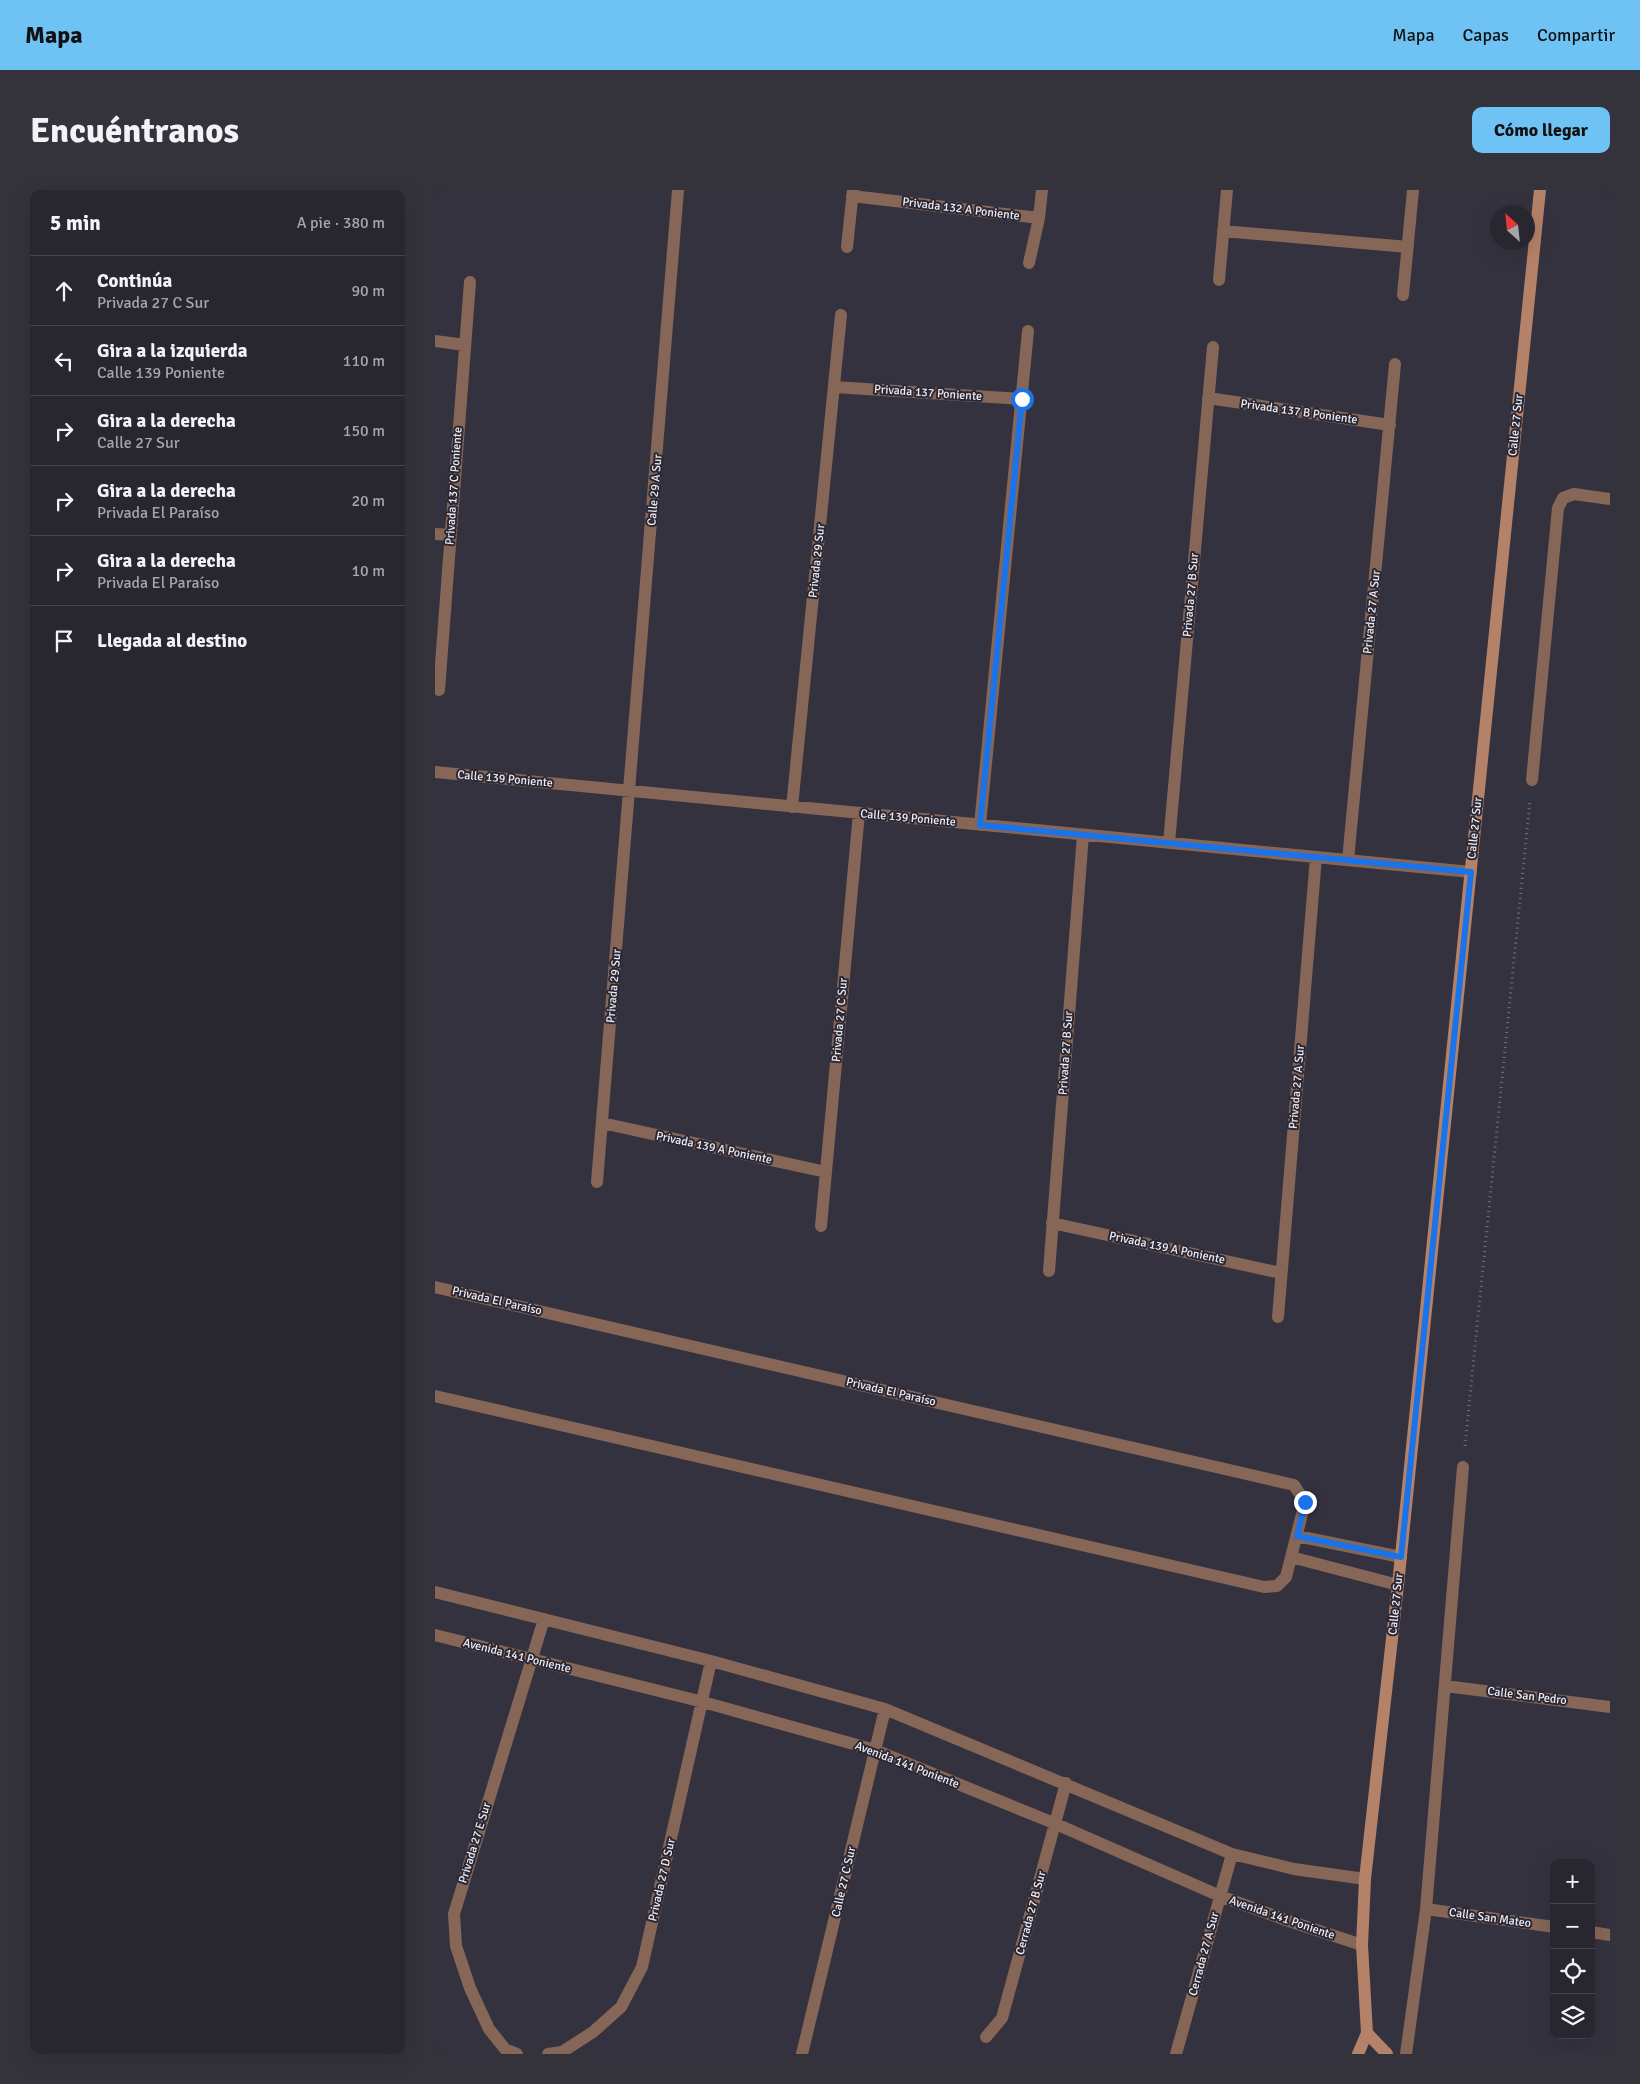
<!DOCTYPE html>
<html lang="es">
<meta charset="utf-8">
<style>
:root{--surface:#28262f;--page:#34323b;--text:#f1f3f6;--muted:#a5a5aa;--line:#44434b;--accent:#6fc2f4}
body{margin:0;font-family:Signika,sans-serif;background:var(--page);color:var(--text)}
.controls{position:absolute;right:15px;bottom:15px;display:grid;overflow:hidden;border-radius:10px;box-shadow:0 5px 20px #0002}
.controls button{width:45px;height:45px;display:grid;place-items:center;padding:0;border:0;border-bottom:1px solid var(--line);background:var(--surface);color:var(--text);font:25px sans-serif}
.compass{position:absolute;left:1055px;top:15px;width:45px;height:45px;border-radius:50%;background:var(--surface);box-shadow:0 5px 20px #0002;rotate:333deg}
.stop{position:absolute;width:15px;height:15px;margin:-11px;border:4px solid #1a73e8;border-radius:50%;background:#fff}
.stop.end{background:#1a73e8;border-color:#fff;box-shadow:0 1px 5px #0008}
.list{margin:0;padding:0;list-style:none}
h2{display:flex;justify-content:space-between;align-items:center;height:65px;margin:0;padding:0 20px;font-size:21px}
h2 small{font-size:16px;font-weight:400;color:var(--muted)}
.list li{display:grid;grid-template-columns:32px 1fr auto;gap:15px;align-items:center;box-sizing:border-box;height:70px;padding:0 20px;border-top:1px solid var(--line)}
.list b{display:block;font-size:19px;white-space:nowrap}
.list p{margin:0;font-size:16px;white-space:nowrap;color:var(--muted)}
.list em{font-size:16px;font-style:normal;color:var(--muted)}
.icon{flex:none;width:28px;height:28px;fill:none;stroke:currentColor;stroke-width:2;stroke-linecap:round;stroke-linejoin:round}
.map{position:relative;flex:none;width:1175px;height:1864px;overflow:hidden;border-radius:10px}
header{display:flex;align-items:center;gap:30px;box-sizing:border-box;height:70px;padding:0 25px;background:var(--accent);color:#111}
header strong{font-size:24px}
nav{display:flex;gap:28px;margin-inline-start:auto;font-size:18px}
.intro{display:flex;align-items:center;justify-content:space-between;box-sizing:border-box;height:120px;padding:0 30px}
h1{margin:0;font-size:35px}
.button{padding:12px 22px;border-radius:10px;background:var(--accent);color:#111;font-size:18px;font-weight:700}
main{display:flex;gap:30px;padding:0 30px}
aside{flex:1;background:var(--surface);border-radius:10px;box-shadow:0 5px 20px #0002}
.map>svg:first-child{display:block}
.lines{fill:none;stroke-linecap:round;stroke-linejoin:round}
.path{stroke:#75727e;stroke-width:3;stroke-dasharray:1 4;stroke-linecap:butt}
.street{stroke:#866757;stroke-width:12}
.secondary{stroke:#b48268;stroke-width:12}
.route{stroke:#1a73e8;stroke-width:6}
.labels{text-anchor:middle;dominant-baseline:central;stroke-width:4;stroke-linejoin:round;paint-order:stroke}
.street-label{font-size:12px;fill:#edebf3;stroke:#2b2834}
</style>
<header>
<strong>Mapa</strong>
<nav><a>Mapa</a><a>Capas</a><a>Compartir</a></nav>
</header>
<div class="intro"><h1>Encuéntranos</h1><a class="button">Cómo llegar</a></div>
<main>
<aside>
<h2>5 min<small>A pie · 380 m</small></h2>
<ul class="list">
<li><svg class="icon" aria-label="ahead" viewBox="0 0 24 24"><path d="M12 20V5M6 11l6-6 6 6"/></svg><div><b>Continúa</b><p>Privada 27 C Sur</p></div><em>90 m</em></li>
<li><svg class="icon" aria-label="left" viewBox="0 0 24 24"><path d="M17 20v-9H6M10 6l-5 5 5 5"/></svg><div><b>Gira a la izquierda</b><p>Calle 139 Poniente</p></div><em>110 m</em></li>
<li><svg class="icon" aria-label="right" viewBox="0 0 24 24"><path d="M7 20v-9h11M14 6l5 5-5 5"/></svg><div><b>Gira a la derecha</b><p>Calle 27 Sur</p></div><em>150 m</em></li>
<li><svg class="icon" aria-label="right" viewBox="0 0 24 24"><path d="M7 20v-9h11M14 6l5 5-5 5"/></svg><div><b>Gira a la derecha</b><p>Privada El Paraíso</p></div><em>20 m</em></li>
<li><svg class="icon" aria-label="right" viewBox="0 0 24 24"><path d="M7 20v-9h11M14 6l5 5-5 5"/></svg><div><b>Gira a la derecha</b><p>Privada El Paraíso</p></div><em>10 m</em></li>
<li><svg class="icon" aria-label="arrive" viewBox="0 0 24 24"><path d="M6 21V4h12l-3 4 3 4H6"/></svg><div><b>Llegada al destino</b></div></li>
</ul>
</aside>
<div class="map">
<svg width="1175" height="1864" viewBox="0 0 1175 1864">
<rect width="100%" height="100%" fill="#35323f"/>
<g class="lines">
<path class="path" d="M1030 1256 1095 611"/>
<path class="street" d="M417 6 604 28
M788 41 973 57
M412 57 418 0
M594 73 604 28 607 0
M784 90 792 0
M968 105 978 0
M0 151 30 155
M399 197 587 209
M773 208 955 235
M0 344 15 345
M4 500 35 92
M0 582 1036 682
M1097 590 1123 318 1128 308 1139 304 1175 309
M357 617 406 125
M545 635 593 141
M734 653 778 157
M913 670 960 174
M167 933 391 982
M162 992 243 0
M617 1033 846 1083
M386 1036 424 623
M614 1081 648 645
M0 1097 859 1295 870 1312 851 1387 842 1396 829 1397 0 1206
M843 1127 881 667
M862 1346 966 1367
M856 1367 963 1395
M0 1402 276 1471 450 1519 797 1664 859 1679 930 1689
M0 1445 268 1512 440 1560 621 1634 785 1706 851 1730 927 1755
M1010 1496 1175 1517
M991 1719 1119 1737
M1156 1742 1175 1745
M551 1847 567 1828 631 1593
M82 1864 70 1859 54 1839 35 1798 21 1756 19 1724 109 1429
M113 1864 127 1862 158 1842 186 1817 207 1777 276 1471
M367 1864 450 1519
M741 1864 797 1664
M971 1864 991 1719 1028 1277"/>
<path class="secondary" d="M932 1843 952 1864
M923 1864 932 1843 927 1755 930 1689 963 1395 1105 0"/>
</g>
<g class="lines">
<path class="route" d="M587 209 545 635 1036 682 966 1367 862 1346 870 1312"/>
</g>
<g class="labels">
<g class="street-label">
<text transform="translate(526 19) rotate(7)">Privada 132 A Poniente</text>
<text transform="translate(493 203) rotate(4)">Privada 137 Poniente</text>
<text transform="translate(864 222) rotate(8)">Privada 137 B Poniente</text>
<text transform="translate(1081 235) rotate(-84)">Calle 27 Sur</text>
<text transform="translate(19 296) rotate(-86)">Privada 137 C Poniente</text>
<text transform="translate(220 300) rotate(-85)">Calle 29 A Sur</text>
<text transform="translate(382 371) rotate(-84)">Privada 29 Sur</text>
<text transform="translate(756 405) rotate(-85)">Privada 27 B Sur</text>
<text transform="translate(937 422) rotate(-84)">Privada 27 A Sur</text>
<text transform="translate(70 589) rotate(5)">Calle 139 Poniente</text>
<text transform="translate(473 628) rotate(5)">Calle 139 Poniente</text>
<text transform="translate(1040 638) rotate(-84)">Calle 27 Sur</text>
<text transform="translate(179 796) rotate(-85)">Privada 29 Sur</text>
<text transform="translate(405 830) rotate(-85)">Privada 27 C Sur</text>
<text transform="translate(631 863) rotate(-86)">Privada 27 B Sur</text>
<text transform="translate(862 897) rotate(-85)">Privada 27 A Sur</text>
<text transform="translate(279 958) rotate(12)">Privada 139 A Poniente</text>
<text transform="translate(732 1058) rotate(12)">Privada 139 A Poniente</text>
<text transform="translate(62 1111) rotate(13)">Privada El Paraíso</text>
<text transform="translate(456 1202) rotate(13)">Privada El Paraíso</text>
<text transform="translate(961 1414) rotate(-84)">Calle 27 Sur</text>
<text transform="translate(82 1466) rotate(14)">Avenida 141 Poniente</text>
<text transform="translate(1092 1506) rotate(7)">Calle San Pedro</text>
<text transform="translate(472 1575) rotate(21)">Avenida 141 Poniente</text>
<text transform="translate(40 1653) rotate(-73)">Privada 27 E Sur</text>
<text transform="translate(227 1690) rotate(-77)">Privada 27 D Sur</text>
<text transform="translate(409 1692) rotate(-77)">Calle 27 C Sur</text>
<text transform="translate(596 1723) rotate(-75)">Cerrada 27 B Sur</text>
<text transform="translate(847 1728) rotate(19)">Avenida 141 Poniente</text>
<text transform="translate(1055 1728) rotate(8)">Calle San Mateo</text>
<text transform="translate(769 1764) rotate(-75)">Cerrada 27 A Sur</text>
</g>
</g>
</svg>
<div class="controls">
<button>+</button>
<button>−</button>
<button><svg class="icon" aria-label="locate" viewBox="0 0 24 24"><circle cx="12" cy="12" r="6"/><path d="M12 2v4M12 18v4M2 12h4M18 12h4"/></svg></button>
<button><svg class="icon" aria-label="layers" viewBox="0 0 24 24"><path d="M12 4l9 5-9 5-9-5zM3 14l9 5 9-5"/></svg></button>
</div>
<svg class="compass" viewBox="-18 -18 36 36"><path d="M0-13l5 13h-10z" fill="#e53935"/><path d="M0 13l5-13h-10z" fill="#a5a5aa"/></svg>
<div class="stop" style="left:587px;top:209px"></div>
<div class="stop end" style="left:870px;top:1312px"></div>
</div>
</main>
